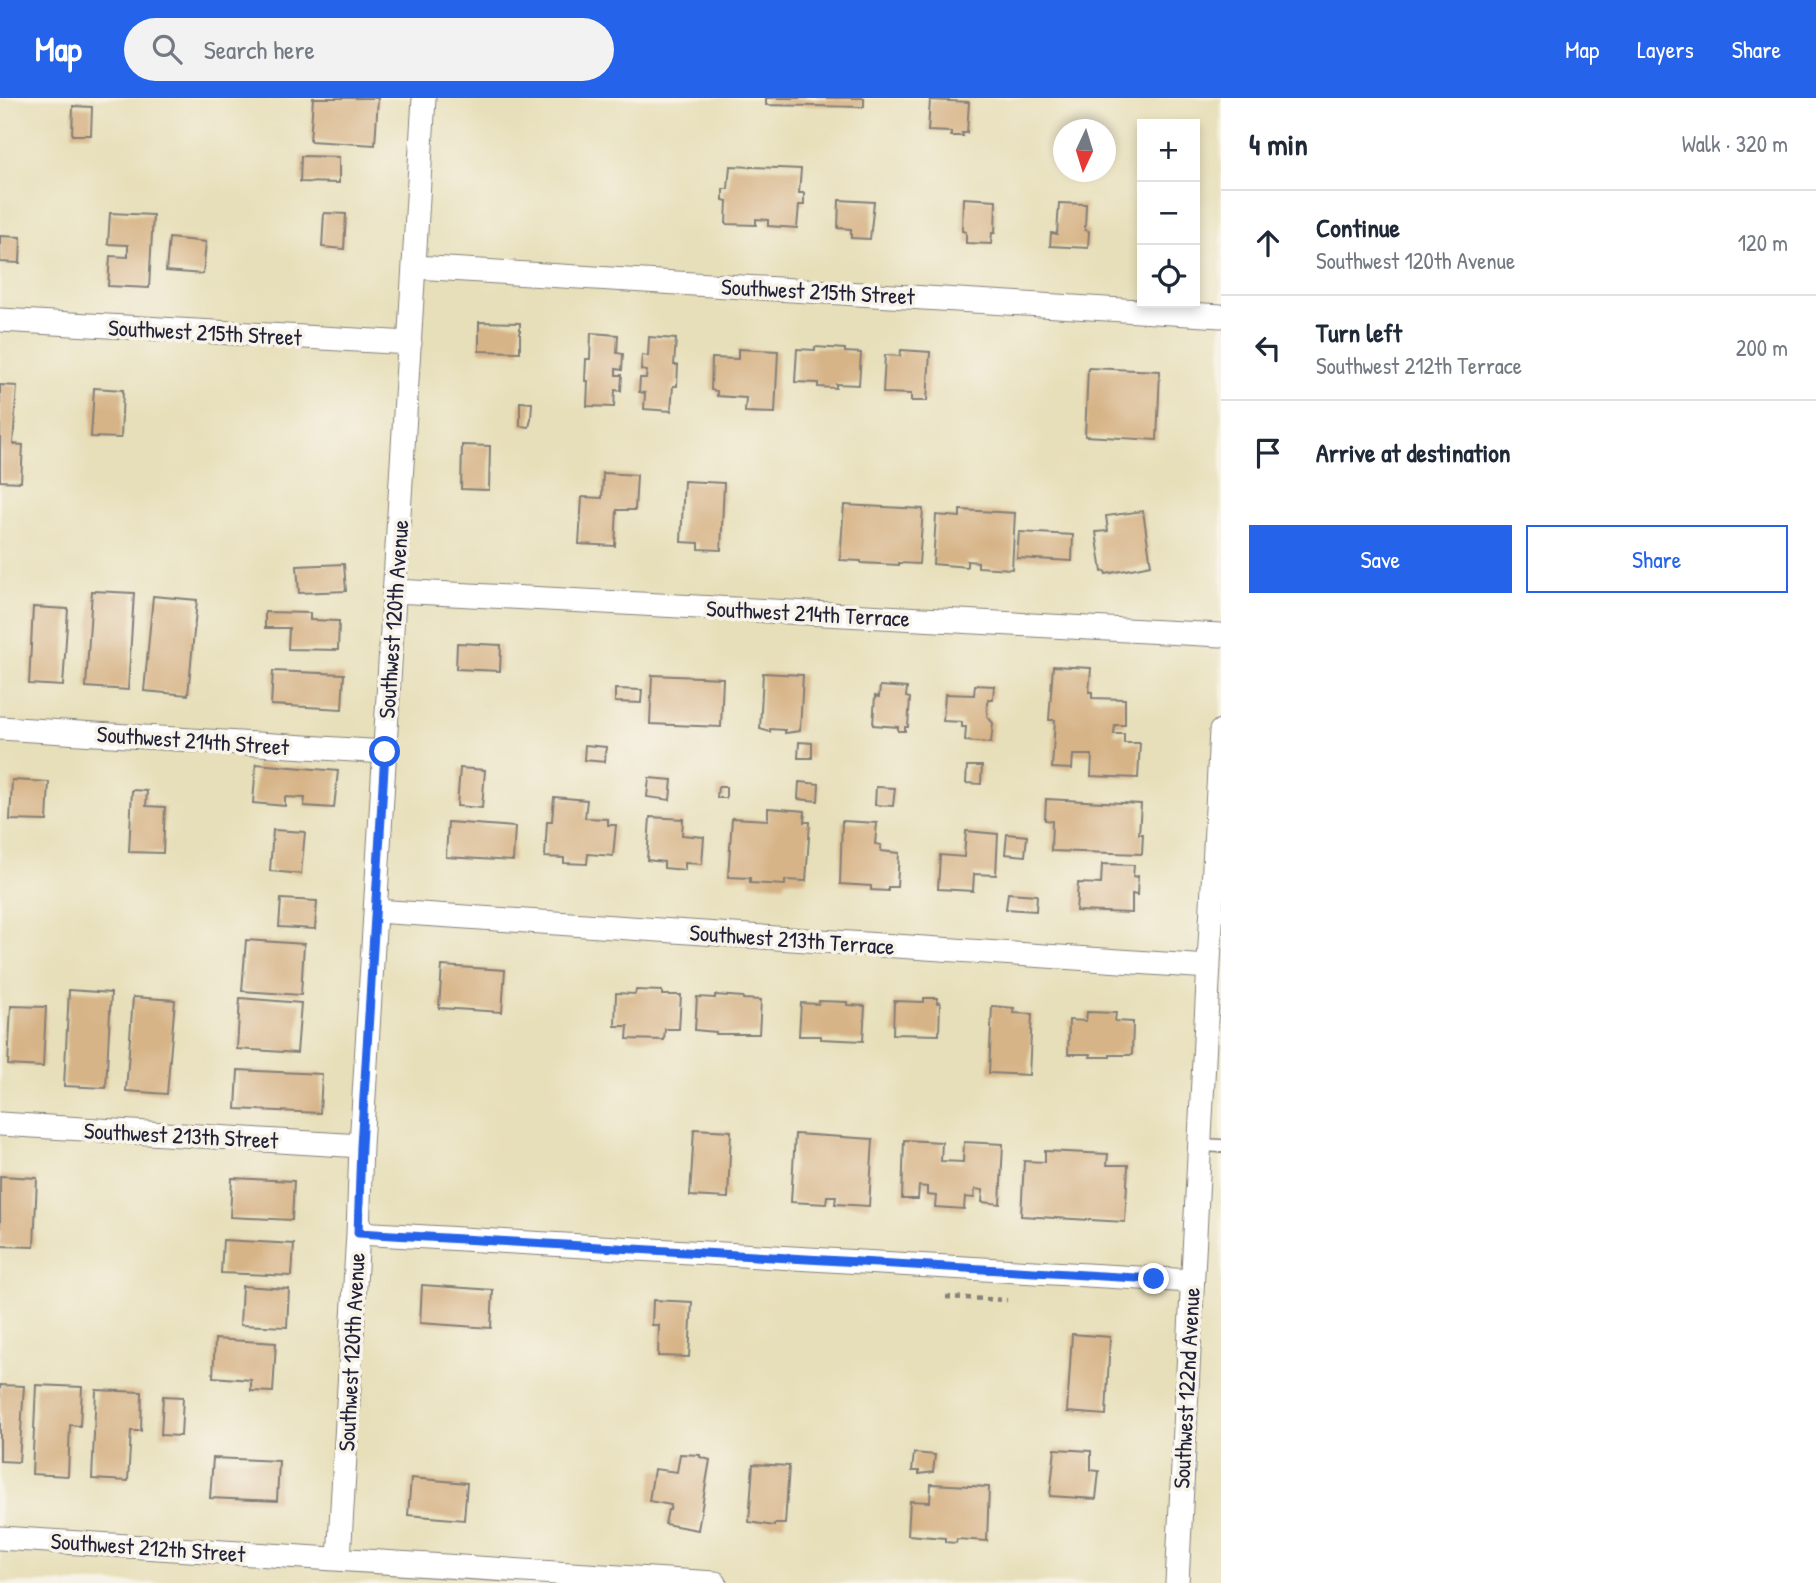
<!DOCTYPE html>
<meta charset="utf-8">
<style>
:root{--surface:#fff;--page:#f2f2f3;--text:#1f2937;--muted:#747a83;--line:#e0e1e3;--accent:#2563eb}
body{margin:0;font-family:"Patrick Hand",sans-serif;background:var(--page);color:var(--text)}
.controls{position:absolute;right:21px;top:21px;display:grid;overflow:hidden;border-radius:0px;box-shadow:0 4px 10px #0003}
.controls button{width:63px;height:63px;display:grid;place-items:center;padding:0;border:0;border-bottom:2px solid var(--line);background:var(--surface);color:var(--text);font:35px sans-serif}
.compass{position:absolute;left:1053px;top:21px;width:63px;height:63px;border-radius:50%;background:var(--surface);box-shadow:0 4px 10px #0003;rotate:184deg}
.stop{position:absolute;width:21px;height:21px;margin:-16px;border:5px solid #2563eb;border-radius:50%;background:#fff}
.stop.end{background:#2563eb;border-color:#fff;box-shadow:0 2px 7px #0008}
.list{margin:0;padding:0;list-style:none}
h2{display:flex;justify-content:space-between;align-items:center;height:91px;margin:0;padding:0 28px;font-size:30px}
h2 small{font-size:23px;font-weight:400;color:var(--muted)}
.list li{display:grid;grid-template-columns:46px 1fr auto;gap:21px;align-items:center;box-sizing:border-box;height:105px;padding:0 28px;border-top:2px solid var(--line)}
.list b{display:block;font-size:26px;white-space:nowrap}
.list p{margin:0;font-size:23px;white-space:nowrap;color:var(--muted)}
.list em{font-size:23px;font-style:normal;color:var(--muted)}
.actions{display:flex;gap:14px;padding:21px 28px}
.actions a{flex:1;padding:16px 0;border:2px solid var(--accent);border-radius:0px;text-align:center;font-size:24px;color:var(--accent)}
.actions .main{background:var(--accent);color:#fff}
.icon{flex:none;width:38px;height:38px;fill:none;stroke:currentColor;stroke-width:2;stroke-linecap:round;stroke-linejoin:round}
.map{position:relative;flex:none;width:1221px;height:1485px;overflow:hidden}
header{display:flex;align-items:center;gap:42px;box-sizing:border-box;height:98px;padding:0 35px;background:var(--accent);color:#fff}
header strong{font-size:33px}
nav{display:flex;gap:38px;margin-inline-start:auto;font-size:24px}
.search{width:490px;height:63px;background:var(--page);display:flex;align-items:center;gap:18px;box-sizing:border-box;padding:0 24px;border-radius:38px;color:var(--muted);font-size:26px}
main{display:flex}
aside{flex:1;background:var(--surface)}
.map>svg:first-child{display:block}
.building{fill:#d7b487}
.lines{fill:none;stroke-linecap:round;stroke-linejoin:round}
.lane-casing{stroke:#84807a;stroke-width:15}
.street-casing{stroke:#84807a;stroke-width:25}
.path{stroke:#84807a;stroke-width:4.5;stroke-dasharray:5 5;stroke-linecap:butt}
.lane{stroke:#fff;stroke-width:12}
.street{stroke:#fff;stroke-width:23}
.route{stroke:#2563eb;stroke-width:9}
.labels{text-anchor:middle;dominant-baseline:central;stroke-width:7;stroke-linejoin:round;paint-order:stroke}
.street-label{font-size:23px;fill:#22223b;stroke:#f7f3e8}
</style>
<header>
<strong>Map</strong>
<div class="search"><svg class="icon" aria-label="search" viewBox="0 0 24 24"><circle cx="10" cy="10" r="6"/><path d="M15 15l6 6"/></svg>Search here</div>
<nav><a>Map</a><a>Layers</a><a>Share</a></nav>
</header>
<main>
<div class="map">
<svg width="1221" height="1485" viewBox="0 0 1221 1485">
<rect width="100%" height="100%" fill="#f7f3e8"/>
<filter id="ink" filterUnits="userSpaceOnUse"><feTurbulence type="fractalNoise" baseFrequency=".0143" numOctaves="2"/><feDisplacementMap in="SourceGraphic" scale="14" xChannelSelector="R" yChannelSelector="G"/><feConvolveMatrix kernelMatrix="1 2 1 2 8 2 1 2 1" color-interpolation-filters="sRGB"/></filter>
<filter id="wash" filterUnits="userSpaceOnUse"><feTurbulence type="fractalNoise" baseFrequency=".00686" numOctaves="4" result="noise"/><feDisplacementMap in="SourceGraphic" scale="28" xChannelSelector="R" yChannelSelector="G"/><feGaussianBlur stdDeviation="1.57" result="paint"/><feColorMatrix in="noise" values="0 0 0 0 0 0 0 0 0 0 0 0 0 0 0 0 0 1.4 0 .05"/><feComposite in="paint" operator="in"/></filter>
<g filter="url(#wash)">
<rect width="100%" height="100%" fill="#e7dfb9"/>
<g id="blocks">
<path class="building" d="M313 0H378L375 47 310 43Z
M766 0H864V9L766 7Z
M930 2 969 4 967 35H962L963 38H951V34L928 33Z
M73 8 92 9 91 37H72Z
M301 58 339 59V85L300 84Z
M730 68 801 71 799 95H804V107H799L797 130 768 128V122L756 121V127L726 126 727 103 723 102V91H728Z
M963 100 996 102 995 135H992L991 146 966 145V134L962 133Z
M839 102 874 104 870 141 851 140V131L838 130Z
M1059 105 1086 106 1085 132 1089 133 1088 150 1050 148 1051 135 1057 136Z
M110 115 153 117 149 190 108 188 110 158 128 159V147L108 146Z
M324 115 346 116 344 151 322 149Z
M0 138 21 139 20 165 0 164Z
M169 140 206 144 203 176 166 173Z
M479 224 520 225V254L479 253Z
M591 235 618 237 617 255 623 256 622 272 616 271V277H622L621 293 615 292 614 309 587 308 588 283H585L586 261H590Z
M649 239 676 241 674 267H678L677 288H673L671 313 644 311 645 295 639 294 640 280H646L647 273 641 272 642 257 648 258Z
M815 249 845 251V254L861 255 859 287 836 286V290L818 289V285L795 284 797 251 815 252Z
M738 251 778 253 775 315 745 314 746 300 717 298V293L711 292 712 260 738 261Z
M901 252 930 254 927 303H911V296L883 295 885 257 900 258Z
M1088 270 1160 273 1157 342 1085 338Z
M0 287 17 288 13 346 23 347 21 384 0 383Z
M94 290 123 292 121 340 91 339Z
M520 304 532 305 531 321 529 329 520 328Z
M462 347 490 348 489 392 461 391Z
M603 375 637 377 635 412H617L615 448 579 446 582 399 602 400Z
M684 383 724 385 721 452 699 451V445L681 444Z
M844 407 923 411 919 466 899 465V467L861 465V463L840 462Z
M960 412 1015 415 1012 471 978 469V464L967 463V469L933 466 936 417 960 419Z
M1143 413 1151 467 1106 476 1105 473 1102 474 1096 434 1108 433 1106 418Z
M1019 434 1073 437 1072 463 1017 460Z
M344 466 346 493 299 495 297 468Z
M92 493 134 495 128 592 86 589Z
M153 498 197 502 188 597 144 593Z
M33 509 68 511 63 588 29 586Z
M265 514 310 515V522L339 523 338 552 288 551 289 530H265Z
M457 545 501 547 500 573 456 571Z
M1053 568 1091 570 1089 594H1092V600L1125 601V627H1115L1114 636H1124V645H1140L1138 680 1091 678 1092 657H1073L1072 671 1052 670 1055 622H1049Z
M273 573 344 576 342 611 271 607Z
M763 575 803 577 800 633 785 635V632L770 631V634L760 631Z
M652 577 723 580 721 629 650 626Z
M975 587 994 588 993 601H988L987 618 993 625 991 645 965 643 966 629H962V624L943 623 945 596 974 597Z
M880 588 907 590 906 599 910 600 908 629H905V633H898V629L873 627 875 598 879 599Z
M615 591 642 592 641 605 615 604Z
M799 644 812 645V660H798Z
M585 647 606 649 605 664 584 662Z
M256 666 338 673 334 710 304 708 305 700 285 699V708L253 705Z
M967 668H982L981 686 966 685Z
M460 670 485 672 482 710 457 708Z
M649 680 672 682 670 702 647 699Z
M12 682 49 684 47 723 10 722Z
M799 684 819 686 818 703 798 701Z
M718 689H726V700H717Z
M876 689 895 690 893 708 875 707Z
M132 692 147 693 146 708 165 709 163 755 129 754Z
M554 699 587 702 585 720 608 721V727H616L613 758 588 756 587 766 564 765V760L545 759 547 723H552Z
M1046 701 1141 706 1139 736H1143L1142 756 1051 753 1052 723 1045 722Z
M768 710 805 713 804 724H810L806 783 785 782V787L750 785V780L728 779 732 720 768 722Z
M650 719 683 721 682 737 704 739 702 766 685 765V772L664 770V764L647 762Z
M842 723 877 725 875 746 881 747V753L899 755 897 789H888V793L871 792V788L840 786Z
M448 724 515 729 513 763 446 759Z
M273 732 305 734 301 776 270 773Z
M966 733 998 736 996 777 974 776 973 793 938 791 940 757 964 759Z
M1007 736 1027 738 1025 758 1005 756Z
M1102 766 1134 767 1133 779 1138 778 1137 797 1132 796V815L1076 813 1078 785 1101 786Z
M1008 795 1037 797 1036 813 1006 811Z
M281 801 317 803 315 831 279 829Z
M246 842 304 846 301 897 242 893Z
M442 868 505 872 502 914 439 910Z
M69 892 111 895 106 990 64 988Z
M636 892 662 893V897H681L679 931H665L664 942 627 941 628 928H615L616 895 635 896Z
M715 897 743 899V901L761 902 759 936H716V934L695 932 697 899 715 900Z
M133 899 175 902 167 996 126 993Z
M240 900 301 905 297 955 237 951Z
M924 900H937V905L940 904 939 937 893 936 894 903 924 904Z
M819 903 847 904V907L865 908 863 943 821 941V938H799L801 905 818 906Z
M11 908 46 909 43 969 8 967Z
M992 908 1014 910 1013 915 1032 916 1029 977 989 975Z
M1087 914 1116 915 1115 923 1133 924 1132 957H1110V959H1090L1091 956H1068L1069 922 1086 923Z
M238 972 322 976 320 1015 236 1011Z
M694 1031 731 1033 728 1100 690 1098Z
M795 1036 873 1041 869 1108 835 1106 836 1098H827L826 1106 791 1104Z
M904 1042 942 1044 941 1063 963 1064 964 1044 1003 1046 1000 1106 982 1104 983 1092 975 1091 974 1100 965 1099 964 1111 935 1109 936 1098 927 1097V1089L919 1088 918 1101H902Z
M1045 1053 1108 1056 1107 1067H1128L1125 1124 1021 1118 1024 1063 1045 1064Z
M0 1078 37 1080 34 1149 0 1148Z
M232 1080 294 1083 292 1122 230 1119Z
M223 1142 294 1146 292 1178 221 1175Z
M422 1187 493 1192 491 1230 420 1225Z
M242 1188 289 1191 287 1229 240 1227Z
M653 1202 692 1204 689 1259 658 1258 659 1227H652Z
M1072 1236 1110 1239 1106 1317 1067 1314Z
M215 1241 276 1245 273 1294 251 1293V1282L213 1279Z
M0 1287 24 1288 19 1364 0 1363Z
M36 1287 82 1289 80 1328 70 1327 68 1378 32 1376Z
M96 1292 142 1294 141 1333H131L128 1383 92 1381Z
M163 1298 183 1299 181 1338 161 1337Z
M1055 1351 1091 1353V1372L1099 1373 1096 1401 1050 1398Z
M914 1355 935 1357 933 1374 919 1376V1373H912Z
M680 1356 700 1357V1359L710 1362 698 1432 665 1426 668 1412H670L671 1407 649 1403 654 1371 677 1374Z
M213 1360 279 1363 277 1403 210 1400Z
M753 1366 789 1368 785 1426H774V1428L749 1424Z
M411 1380 467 1385 464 1422 408 1417Z
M931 1386 989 1389 987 1443 957 1441 956 1445 945 1444V1440L908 1437 910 1403 930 1404Z"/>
</g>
</g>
<g filter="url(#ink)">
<use href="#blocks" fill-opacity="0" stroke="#84807a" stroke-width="2"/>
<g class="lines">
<g class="lane-casing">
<path id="lane" d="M1199 1047 1221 1048"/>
</g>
<g class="street-casing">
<path id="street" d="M415 169 1221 218
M0 222 410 245
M395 493 1221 537
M0 630 385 654
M376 813 1209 869
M0 1026 361 1048
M358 1135 1192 1183
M0 1440 715 1485
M339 1461 358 1135 361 1048 424 0
M1177 1485 1221 633"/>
</g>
<path class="path" d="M946 1199 1007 1202"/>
<use href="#lane" class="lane"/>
<use href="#street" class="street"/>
</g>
</g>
<g class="lines" filter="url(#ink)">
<path class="route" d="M385 654 361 1048 358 1135 1154 1181"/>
</g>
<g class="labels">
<g class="street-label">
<text transform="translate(818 193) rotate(3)">Southwest 215th Street</text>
<text transform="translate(205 234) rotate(3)">Southwest 215th Street</text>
<text transform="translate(808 515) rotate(3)">Southwest 214th Terrace</text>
<text transform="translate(393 521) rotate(-86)">Southwest 120th Avenue</text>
<text transform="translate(193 642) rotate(4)">Southwest 214th Street</text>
<text transform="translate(792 841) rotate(4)">Southwest 213th Terrace</text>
<text transform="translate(181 1037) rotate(3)">Southwest 213th Street</text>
<text transform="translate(351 1254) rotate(-87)">Southwest 120th Avenue</text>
<text transform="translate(1186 1290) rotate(-87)">Southwest 122nd Avenue</text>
<text transform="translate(148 1449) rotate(4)">Southwest 212th Street</text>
</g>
</g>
</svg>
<div class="controls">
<button>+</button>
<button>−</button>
<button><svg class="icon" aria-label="locate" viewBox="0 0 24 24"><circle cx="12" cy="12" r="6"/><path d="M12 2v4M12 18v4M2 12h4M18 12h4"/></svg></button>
</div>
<svg class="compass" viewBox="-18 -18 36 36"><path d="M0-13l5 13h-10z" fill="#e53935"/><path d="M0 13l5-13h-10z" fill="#747a83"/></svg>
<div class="stop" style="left:385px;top:654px"></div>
<div class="stop end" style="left:1154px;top:1181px"></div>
</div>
<aside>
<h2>4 min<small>Walk · 320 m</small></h2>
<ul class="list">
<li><svg class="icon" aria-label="ahead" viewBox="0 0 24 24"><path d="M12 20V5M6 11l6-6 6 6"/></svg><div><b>Continue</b><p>Southwest 120th Avenue</p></div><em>120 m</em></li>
<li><svg class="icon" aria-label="left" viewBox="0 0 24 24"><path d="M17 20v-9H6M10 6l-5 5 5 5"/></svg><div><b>Turn left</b><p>Southwest 212th Terrace</p></div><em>200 m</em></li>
<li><svg class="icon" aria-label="arrive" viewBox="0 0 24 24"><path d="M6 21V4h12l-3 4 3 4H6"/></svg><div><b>Arrive at destination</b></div></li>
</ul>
<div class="actions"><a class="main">Save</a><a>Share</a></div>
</aside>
</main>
